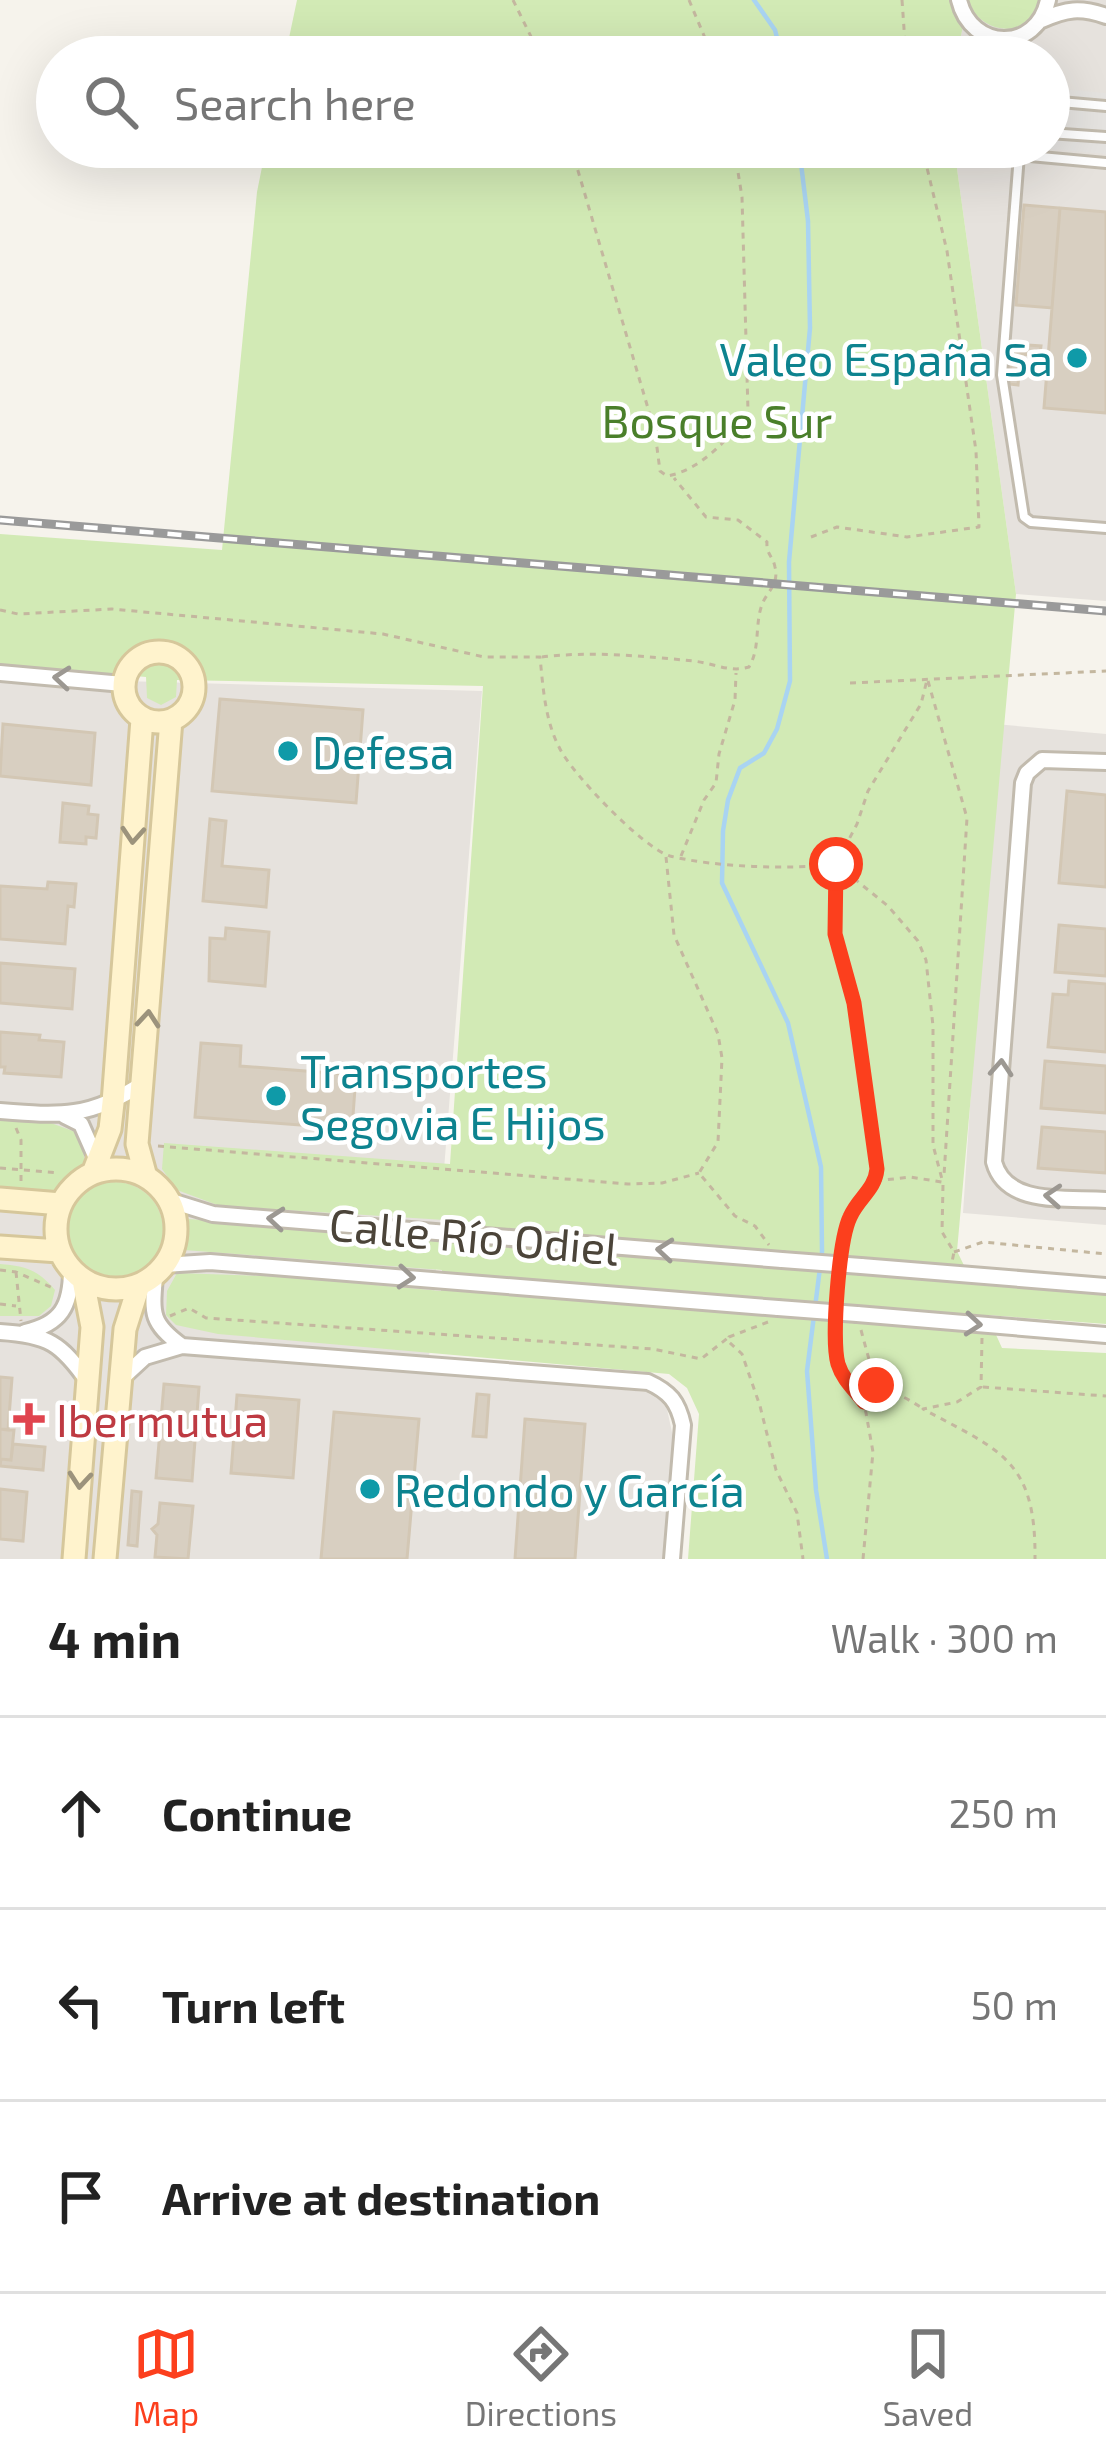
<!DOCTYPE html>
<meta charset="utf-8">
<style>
:root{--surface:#fff;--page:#f2f2f2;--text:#222;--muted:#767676;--line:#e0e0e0;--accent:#fc3f1d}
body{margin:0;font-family:"Exo 2",sans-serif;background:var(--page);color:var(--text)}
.stop{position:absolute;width:36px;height:36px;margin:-27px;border:9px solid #fc3f1d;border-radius:50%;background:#fff}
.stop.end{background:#fc3f1d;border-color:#fff;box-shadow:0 3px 12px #0008}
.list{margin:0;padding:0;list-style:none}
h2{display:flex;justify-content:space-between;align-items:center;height:156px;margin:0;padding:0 48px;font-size:51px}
h2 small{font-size:39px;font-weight:400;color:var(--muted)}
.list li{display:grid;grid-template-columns:78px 1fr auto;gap:36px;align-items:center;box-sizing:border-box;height:192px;padding:0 48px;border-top:3px solid var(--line)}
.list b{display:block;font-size:45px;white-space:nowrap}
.list em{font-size:39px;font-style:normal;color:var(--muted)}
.icon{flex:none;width:66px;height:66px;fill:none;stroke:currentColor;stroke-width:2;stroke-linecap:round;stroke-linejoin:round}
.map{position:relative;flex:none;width:1106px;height:1559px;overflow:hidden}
.search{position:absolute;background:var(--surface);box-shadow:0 12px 48px #0002;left:36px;right:36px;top:36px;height:132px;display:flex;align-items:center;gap:30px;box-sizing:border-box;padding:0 42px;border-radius:66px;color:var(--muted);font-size:45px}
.sheet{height:732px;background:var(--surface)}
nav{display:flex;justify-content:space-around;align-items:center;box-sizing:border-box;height:168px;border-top:3px solid var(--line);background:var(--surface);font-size:33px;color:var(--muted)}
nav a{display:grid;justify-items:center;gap:6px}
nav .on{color:var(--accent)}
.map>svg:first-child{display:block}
.industrial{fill:#e6e2dd}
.green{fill:#d2eab5}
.parking{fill:#e5e3e0}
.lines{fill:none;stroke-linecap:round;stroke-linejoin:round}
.stream{stroke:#a9d4f2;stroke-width:4.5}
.building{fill:#d8cfc1;stroke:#d3c7b4;stroke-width:3}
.lane-casing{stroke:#c2bbae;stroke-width:14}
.street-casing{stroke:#c2bbae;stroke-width:20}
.secondary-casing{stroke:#d6c79b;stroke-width:27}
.path{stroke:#c4b79f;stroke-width:3;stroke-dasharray:6 6;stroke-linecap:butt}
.lane{stroke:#fff;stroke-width:8}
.street{stroke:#fff;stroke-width:14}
.secondary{stroke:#fff3cd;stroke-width:21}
.rail-casing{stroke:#9a9a9a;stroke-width:9}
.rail{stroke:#fff;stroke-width:4.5;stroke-dasharray:14;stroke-linecap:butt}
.street-bridge-casing{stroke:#c2bbae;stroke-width:20;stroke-linecap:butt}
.street-bridge{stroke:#fff;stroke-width:14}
.oneway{stroke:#9c9892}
.oneway2{stroke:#9c937c}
.route{stroke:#fc3f1d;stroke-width:15}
.culture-dot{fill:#0f9aa8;stroke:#fff;stroke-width:4.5}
.health-dot{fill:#e0444e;stroke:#fff;stroke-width:4.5}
.labels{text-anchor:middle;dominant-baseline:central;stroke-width:9;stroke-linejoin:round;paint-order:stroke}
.culture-label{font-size:45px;fill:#0d838f;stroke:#fff;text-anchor:start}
.park-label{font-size:45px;fill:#4a7f2a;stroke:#fff}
.street-label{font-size:45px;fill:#4b4439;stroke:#fff}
.health-label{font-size:45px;fill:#be3a42;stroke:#fff;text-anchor:start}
</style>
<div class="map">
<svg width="1106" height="1559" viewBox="0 0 1106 1559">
<rect width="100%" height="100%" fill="#f6f3ec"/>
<path class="industrial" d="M969 0H1106V601L1016 594 954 147H1049V57H956Z
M0 666 123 681 482 691 428 1371 646 1392 660 1400 667 1409 673 1437 665 1559H0Z
M995 724 1106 734V1225L963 1213Z"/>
<path class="green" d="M297 0H1039C1027 40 987 35 968 5L956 57H285Z
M266 147H954L1016 594 957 1251 973 1284 1106 1294V1324L987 1315 1002 1348 1106 1353V1559H688L699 1414 687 1388 669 1374 218 1334 176 1325 166 1315 167 1291 177 1273 288 1277 441 1291 442 1270 184 1250 189 1219 444 1240 445 1220 220 1206 177 1190 162 1169 164 1143 450 1164 483 686 177 680 176 697 161 705 147 698 146 677 0 664V534L222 550 257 192Z
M0 1120 51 1123 81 1134 85 1164 56 1197 0 1193Z
M67 1230a48 48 0 1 1 96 0a48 48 0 1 1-96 0Z
M0 1264C26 1266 38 1270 55 1290L51 1306 39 1316H0Z"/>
<path class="parking" d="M1049 88 1106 93V154L1027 147H1049Z"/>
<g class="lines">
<path class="stream" d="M754 0 775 30 782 57
M799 147 808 221 810 328 789 562 790 681 777 729 764 753 740 768 728 800 723 831 722 883 788 1023 821 1167 822 1252 807 1371 816 1490 827 1559"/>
</g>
<path class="building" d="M1024 205 1060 208 1052 308 1016 305Z
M1060 208 1106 212V413L1044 408Z
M1012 344 1041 346 1039 362H1031V355L1021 354 1018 385 1009 384Z
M220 699 363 710 356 803 212 791Z
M3 724 95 733 91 785 0 776Z
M1067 791 1106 795V887L1059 883Z
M63 803 89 806 88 814 98 815 96 838 86 837V844L60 842Z
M210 819 226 821 222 866 269 870 266 907 203 901Z
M48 882 76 884 74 907 68 906 65 944 0 939V886L47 889Z
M1059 925 1106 929V976L1055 972Z
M226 928 269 932 265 986 209 981 210 938 225 939Z
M0 963 75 969 72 1009 0 1003Z
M1069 981 1106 984V1052L1048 1047 1053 994 1068 995Z
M0 1032 40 1035 39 1040 64 1042 61 1077 4 1073 5 1067H0Z
M201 1043 241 1046 240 1066 356 1075 352 1129 195 1117Z
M1045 1061 1106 1066V1113L1041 1108Z
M1042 1127 1106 1132V1173L1038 1168Z
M0 1377 12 1378 8 1430 0 1429Z
M164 1384 199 1387 192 1481 156 1478Z
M477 1394 489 1395 486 1437 473 1436Z
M237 1395 299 1400 293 1478 231 1473Z
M334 1412 419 1419 407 1559H321Z
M525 1419 585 1424 575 1559H515Z
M0 1429 14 1430 11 1460 1 1459 0 1466Z
M13 1444 45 1447 43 1470 0 1466 1 1459 11 1460Z
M0 1489 27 1492 23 1541 0 1539Z
M132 1491 141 1492 137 1546 128 1545Z
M160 1503 193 1506 188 1559 155 1557 157 1535 152 1529 158 1524Z"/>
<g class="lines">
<g class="lane-casing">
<path id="lane" d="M1049 101 1106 106
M1049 133 1106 137
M1106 163 1019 155 1002 375 1024 517 1031 522 1106 528"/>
</g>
<g class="street-casing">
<path id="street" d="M959 0C971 51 1037 53 1048 0
M1042 20C1066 9 1080 7 1106 16
M0 673 123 684
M1106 762 1042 760 1027 773 1023 783 994 1162C1006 1207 1068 1197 1106 1200
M0 1111C60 1116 91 1118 143 1083
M65 1116 81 1124 96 1158
M168 1200 213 1214 782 1260
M164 1265 210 1262 778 1308
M861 1266 1106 1286
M155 1276C152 1313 150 1323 182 1346
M857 1314 1106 1335
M0 1332C48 1335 61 1343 88 1382
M25 1332C61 1324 71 1306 71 1270
M120 1380 145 1357 182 1346 648 1382C670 1392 678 1402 683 1425L672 1559"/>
</g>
<g class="secondary-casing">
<path id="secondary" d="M124 687a35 35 0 1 1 70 0a35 35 0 1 1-70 0Z
M56 1229a60 60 0 1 1 120 0a60 60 0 1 1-120 0Z
M93 1173 110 1129 113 1103 142 719
M146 1177 137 1144 171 720
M0 1199 61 1204
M0 1247 59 1251
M74 1559 92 1327 83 1280
M105 1559 125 1329 139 1285"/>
</g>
<path class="path" d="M513 0 541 57
M689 0 713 57
M902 0 906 57
M571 147 655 432 660 471 667 476C699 471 731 438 748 411L742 197 734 147
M811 537 837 527 907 537 979 527 976 451 947 251 922 147
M0 610 18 614 112 609 383 634 484 657H540C543 687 545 720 559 747 571 773 643 848 670 856 713 867 792 870 836 864L888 906 918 941 926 960 933 1026V1145L943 1183
M542 657C590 651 645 656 693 661 713 663 730 673 749 667 761 647 754 623 763 602 769 590 779 583 775 567 773 556 766 554 767 542L738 520 706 517 674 478
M928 681 967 818 944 1175
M850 683 1106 671
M681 856 704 800 716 783 719 754 735 700 736 673
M666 857 674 935 718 1034 722 1058 718 1142 699 1173 735 1216 755 1226 769 1245
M16 1128 21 1140V1183
M158 1146 628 1184 662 1183 699 1173
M0 1168 59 1173
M876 1181 910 1177 942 1182
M943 1185 942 1232 954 1252 952 1262
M954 1252 983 1242 1106 1254
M842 1253 850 1217 876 1181 877 1169 854 1003 835 933 836 864 857 824 868 791 921 704 927 680
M0 1270 16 1272 55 1289
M16 1272 21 1321
M837 1280 838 1301
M0 1304 16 1306
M170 1316 189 1308 206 1318 653 1349 701 1359 729 1337
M768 1322 729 1337V1342L742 1354 760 1406 776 1470 797 1513 803 1559
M837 1328C830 1361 846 1378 864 1402
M861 1330 877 1389
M982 1338 981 1387 957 1402 923 1409C1001 1451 1036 1460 1035 1559
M983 1387 1106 1396
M863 1559 873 1452 864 1402 873 1392C893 1389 906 1398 922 1408"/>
<use href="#lane" class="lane"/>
<use href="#street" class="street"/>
<use href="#secondary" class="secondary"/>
<g class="rail-casing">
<path id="rail" d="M0 520 1106 611"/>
</g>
<use href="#rail" class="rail"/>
<g class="street-bridge-casing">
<path id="street-bridge" d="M782 1260 861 1266
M778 1308 857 1314"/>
</g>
<use href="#street-bridge" class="street-bridge"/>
</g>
<defs><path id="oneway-chevron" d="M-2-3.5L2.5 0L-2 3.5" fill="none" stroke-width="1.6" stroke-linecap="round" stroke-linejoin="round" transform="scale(3)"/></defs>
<g class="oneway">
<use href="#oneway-chevron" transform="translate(62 678) rotate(-175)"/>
<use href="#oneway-chevron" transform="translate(1001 1068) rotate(-86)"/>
<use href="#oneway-chevron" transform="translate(1053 1196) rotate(-176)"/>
<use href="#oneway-chevron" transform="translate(276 1219) rotate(-175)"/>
<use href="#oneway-chevron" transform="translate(665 1250) rotate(-175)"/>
<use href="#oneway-chevron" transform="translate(406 1277) rotate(5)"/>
<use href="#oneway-chevron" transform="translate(973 1324) rotate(5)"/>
</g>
<g class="oneway2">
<use href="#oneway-chevron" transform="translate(133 835) rotate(94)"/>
<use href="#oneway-chevron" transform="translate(148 1019) rotate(-85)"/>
<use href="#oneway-chevron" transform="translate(80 1480) rotate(95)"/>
</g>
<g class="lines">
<path class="route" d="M836 864 835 934 854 1003 877 1169C875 1190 858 1198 850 1217 839 1240 831 1340 838 1364 843 1380 855 1390 864 1402L877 1391 876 1385"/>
</g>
<g class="culture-dot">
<circle cx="1077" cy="358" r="12"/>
<circle cx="288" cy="751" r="12"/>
<circle cx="276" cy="1096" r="12"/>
<circle cx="370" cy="1489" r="12"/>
</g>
<path class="health-dot" d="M23 1401h12v12h12v12h-12v12h-12v-12h-12v-12h12z"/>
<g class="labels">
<g class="culture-label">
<text x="1053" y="358" text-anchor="end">Valeo España Sa</text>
<text x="312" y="751">Defesa</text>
<text x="300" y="1070">Transportes<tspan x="300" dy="52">Segovia E Hijos</tspan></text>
<text x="394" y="1489">Redondo y García</text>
</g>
<g class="park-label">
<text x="717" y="420">Bosque Sur</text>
</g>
<g class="street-label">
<text transform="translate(474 1235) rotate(5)">Calle Río Odiel</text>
</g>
<g class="health-label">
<text x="56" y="1419">Ibermutua</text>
</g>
</g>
</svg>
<div class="stop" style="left:836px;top:864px"></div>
<div class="stop end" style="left:876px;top:1385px"></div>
<div class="search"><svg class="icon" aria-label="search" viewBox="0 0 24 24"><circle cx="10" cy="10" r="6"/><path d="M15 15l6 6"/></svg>Search here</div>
</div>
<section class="sheet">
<h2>4 min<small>Walk · 300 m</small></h2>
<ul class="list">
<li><svg class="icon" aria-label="ahead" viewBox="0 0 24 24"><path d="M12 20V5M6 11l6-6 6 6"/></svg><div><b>Continue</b></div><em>250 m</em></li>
<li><svg class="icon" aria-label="left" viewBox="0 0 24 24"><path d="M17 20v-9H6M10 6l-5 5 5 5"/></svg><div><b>Turn left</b></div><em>50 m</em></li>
<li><svg class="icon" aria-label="arrive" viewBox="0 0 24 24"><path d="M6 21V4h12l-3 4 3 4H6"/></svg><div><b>Arrive at destination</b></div></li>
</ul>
</section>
<nav>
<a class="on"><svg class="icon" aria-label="map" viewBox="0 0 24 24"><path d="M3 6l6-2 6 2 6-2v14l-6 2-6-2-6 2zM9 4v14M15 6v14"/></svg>Map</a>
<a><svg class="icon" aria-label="directions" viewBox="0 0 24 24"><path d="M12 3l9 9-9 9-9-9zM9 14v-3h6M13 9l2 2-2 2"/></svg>Directions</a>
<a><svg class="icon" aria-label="saved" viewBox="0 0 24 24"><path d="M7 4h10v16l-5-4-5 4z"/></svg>Saved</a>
</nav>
